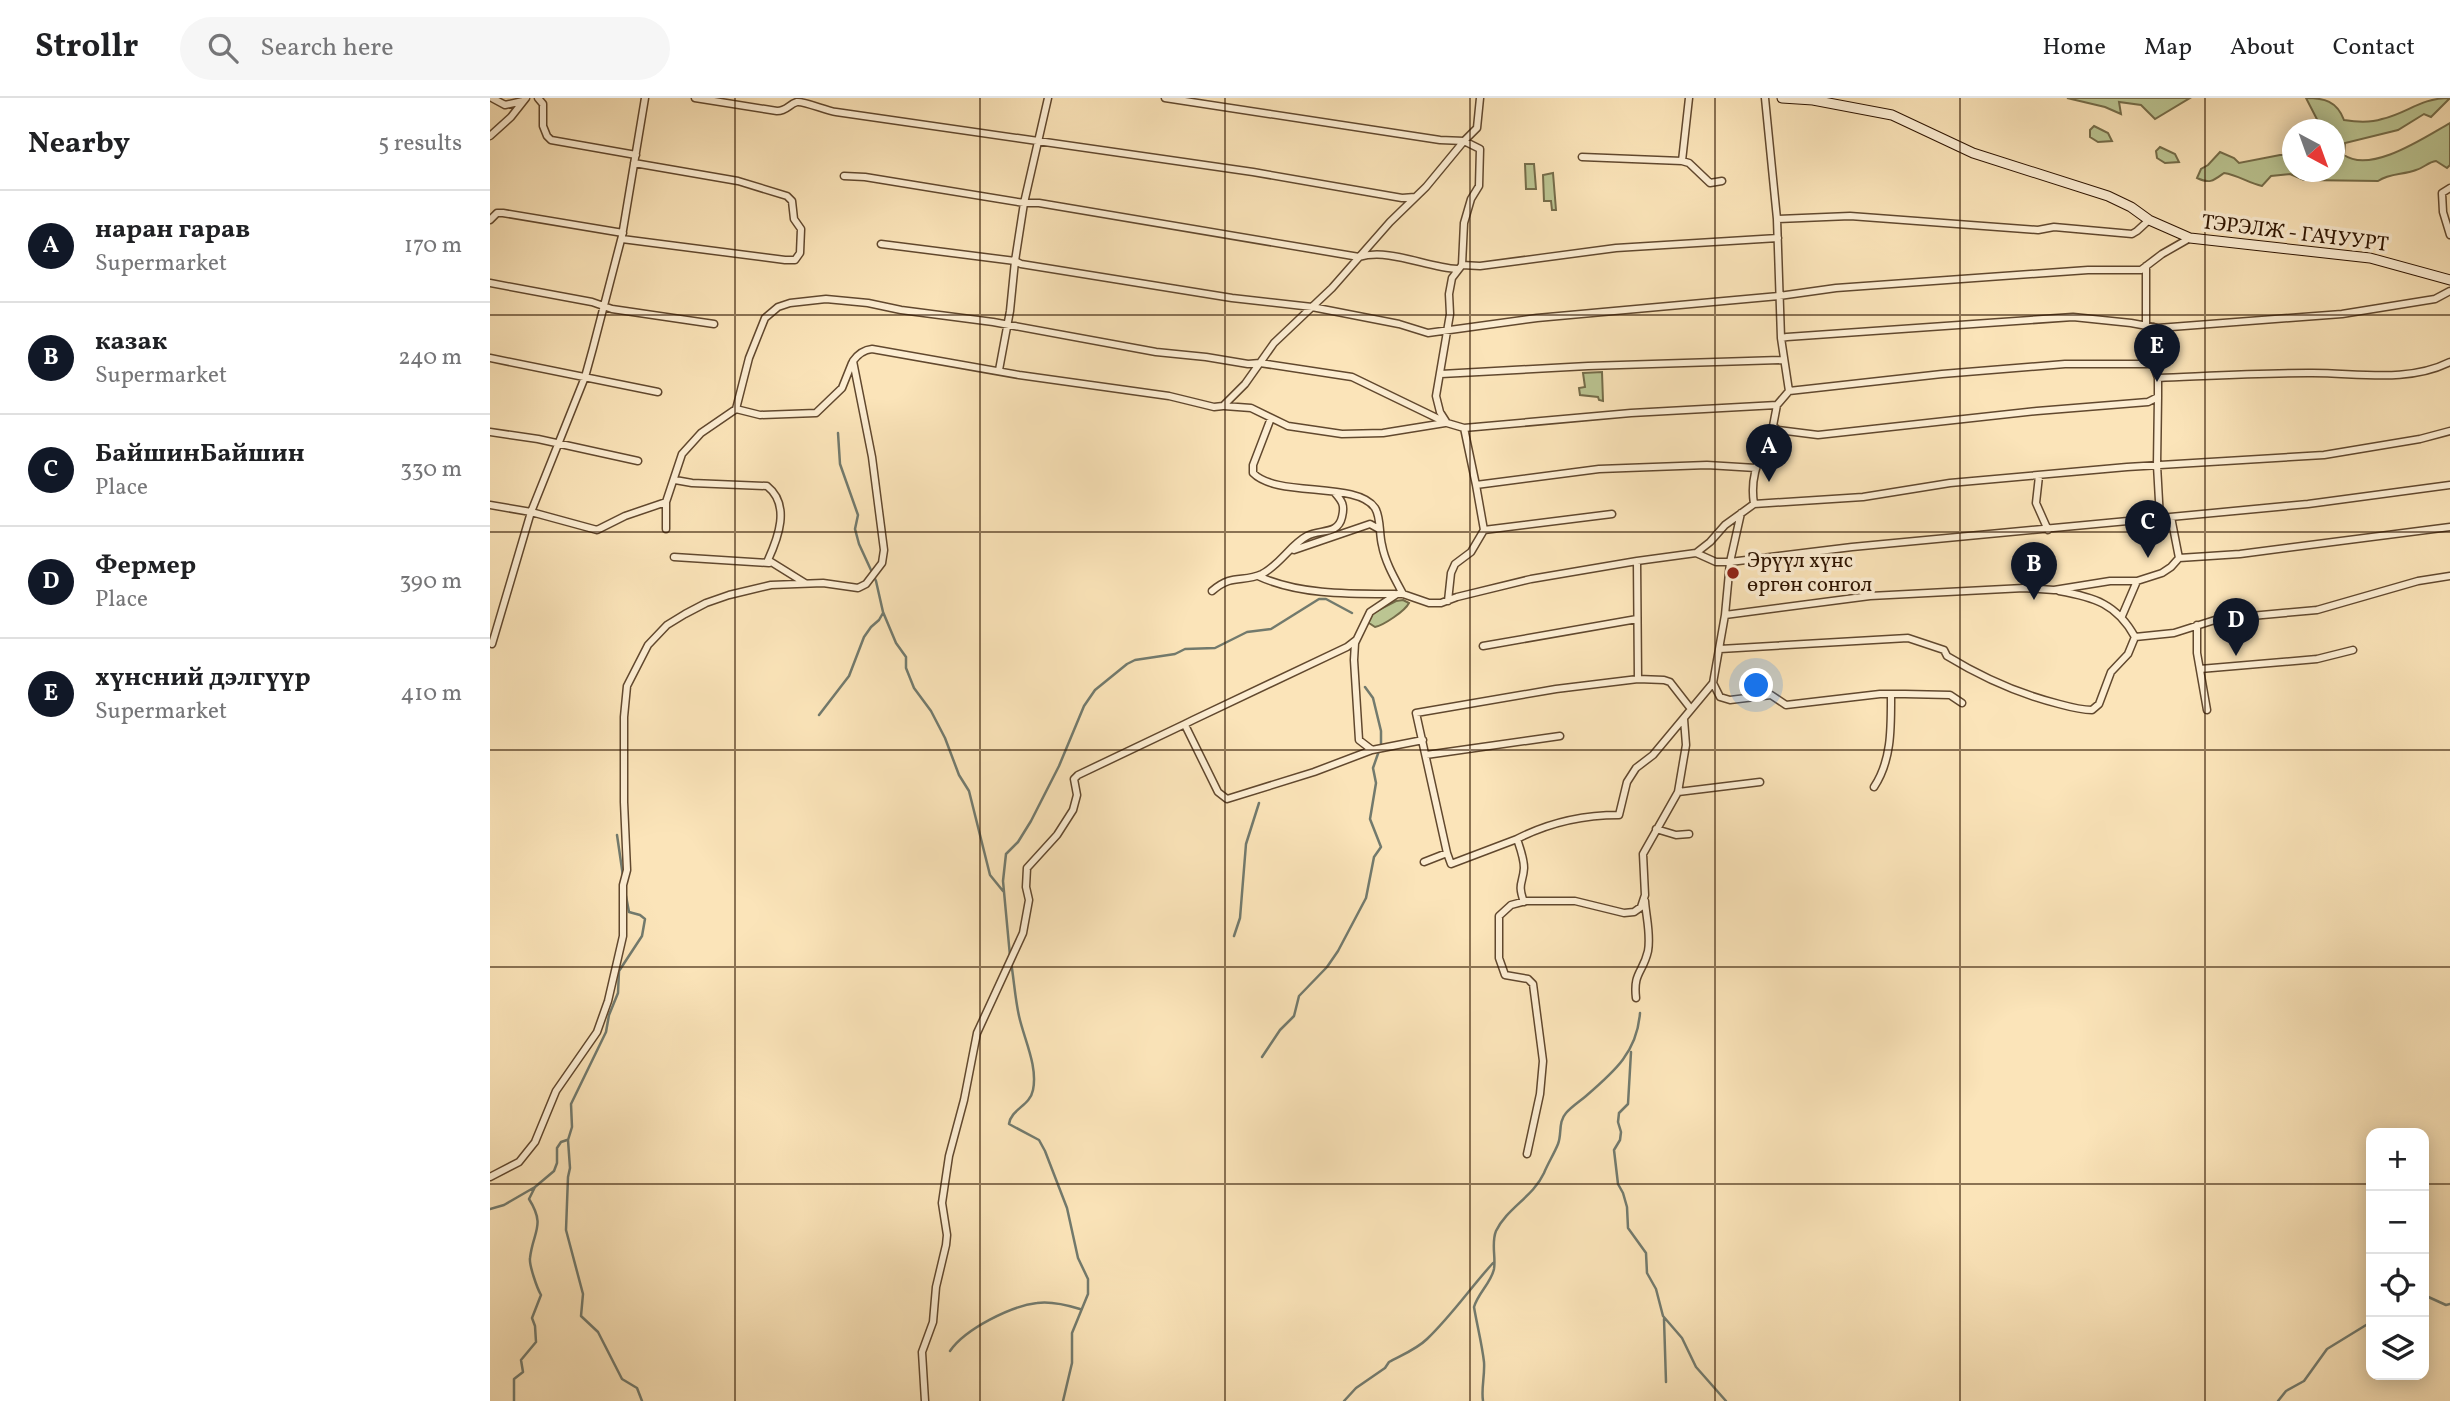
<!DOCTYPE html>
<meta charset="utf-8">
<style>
:root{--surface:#fff;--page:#f6f6f6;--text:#202124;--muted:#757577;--line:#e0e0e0;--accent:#111827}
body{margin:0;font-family:Vollkorn,serif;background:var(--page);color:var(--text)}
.controls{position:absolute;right:21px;bottom:21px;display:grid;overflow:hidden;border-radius:14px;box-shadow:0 4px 18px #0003}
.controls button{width:63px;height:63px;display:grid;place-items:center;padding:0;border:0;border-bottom:2px solid var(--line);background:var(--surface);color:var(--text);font:35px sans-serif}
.compass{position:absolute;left:1792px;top:21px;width:63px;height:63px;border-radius:50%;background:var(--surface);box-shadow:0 4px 18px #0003;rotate:139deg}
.you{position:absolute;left:1267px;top:588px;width:24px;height:24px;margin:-18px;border:5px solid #fff;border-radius:50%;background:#1a73e8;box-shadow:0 0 0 10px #1a73e833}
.badge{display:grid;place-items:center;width:46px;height:46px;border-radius:50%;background:var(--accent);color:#fff;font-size:23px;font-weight:700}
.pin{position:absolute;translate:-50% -58px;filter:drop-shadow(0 2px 4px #0008)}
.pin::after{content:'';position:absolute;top:37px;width:24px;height:21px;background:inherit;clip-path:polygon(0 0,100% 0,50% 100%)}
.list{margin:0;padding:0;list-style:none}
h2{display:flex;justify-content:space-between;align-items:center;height:91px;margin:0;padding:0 28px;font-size:30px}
h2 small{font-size:23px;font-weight:400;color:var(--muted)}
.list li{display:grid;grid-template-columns:46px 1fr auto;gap:21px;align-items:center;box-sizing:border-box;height:112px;padding:0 28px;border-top:2px solid var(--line)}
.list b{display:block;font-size:26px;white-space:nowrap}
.list p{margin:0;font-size:23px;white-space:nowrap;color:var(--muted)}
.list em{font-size:23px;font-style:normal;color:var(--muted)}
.icon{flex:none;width:38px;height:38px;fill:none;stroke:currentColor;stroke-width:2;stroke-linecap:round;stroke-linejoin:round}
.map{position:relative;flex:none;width:1960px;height:1303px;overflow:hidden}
header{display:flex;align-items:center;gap:42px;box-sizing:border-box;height:98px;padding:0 35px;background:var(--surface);border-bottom:2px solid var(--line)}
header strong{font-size:33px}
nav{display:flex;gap:38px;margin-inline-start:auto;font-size:24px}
.search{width:490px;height:63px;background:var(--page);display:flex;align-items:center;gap:18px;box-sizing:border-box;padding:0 24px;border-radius:38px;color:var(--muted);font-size:26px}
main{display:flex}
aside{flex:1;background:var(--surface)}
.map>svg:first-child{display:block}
.green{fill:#bbc592;stroke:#746c49;stroke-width:2}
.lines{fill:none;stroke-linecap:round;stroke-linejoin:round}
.stream{stroke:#727a6d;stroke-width:2.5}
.minor-casing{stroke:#61482e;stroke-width:9}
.secondary-casing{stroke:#2e1400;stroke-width:11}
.minor{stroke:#fcedd2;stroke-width:6}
.secondary{stroke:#fcedd2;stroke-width:9}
.grid{fill:none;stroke:#2e1400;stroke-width:2;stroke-opacity:0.55}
.poi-dot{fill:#8f2418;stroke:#fcedd2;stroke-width:2.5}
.labels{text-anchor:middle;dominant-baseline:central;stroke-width:7;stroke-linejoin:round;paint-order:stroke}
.street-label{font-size:21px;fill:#2e1400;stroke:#fcedd2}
.poi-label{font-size:21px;fill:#2e1400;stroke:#fcedd2;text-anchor:start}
</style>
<header>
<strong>Strollr</strong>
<div class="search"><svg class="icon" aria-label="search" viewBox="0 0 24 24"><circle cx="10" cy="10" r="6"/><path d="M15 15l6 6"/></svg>Search here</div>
<nav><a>Home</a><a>Map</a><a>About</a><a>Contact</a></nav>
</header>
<main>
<aside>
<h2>Nearby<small>5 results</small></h2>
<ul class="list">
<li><span class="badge">A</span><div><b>наран гарав</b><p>Supermarket</p></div><em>170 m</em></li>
<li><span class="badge">B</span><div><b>казак</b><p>Supermarket</p></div><em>240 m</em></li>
<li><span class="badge">C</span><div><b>БайшинБайшин</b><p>Place</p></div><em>330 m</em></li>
<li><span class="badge">D</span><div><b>Фермер</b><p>Place</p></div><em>390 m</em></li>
<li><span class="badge">E</span><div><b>хүнсний дэлгүүр</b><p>Supermarket</p></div><em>410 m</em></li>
</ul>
</aside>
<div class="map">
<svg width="1960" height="1303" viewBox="0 0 1960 1303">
<rect width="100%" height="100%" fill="#fbe4b9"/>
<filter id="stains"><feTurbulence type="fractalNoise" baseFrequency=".00286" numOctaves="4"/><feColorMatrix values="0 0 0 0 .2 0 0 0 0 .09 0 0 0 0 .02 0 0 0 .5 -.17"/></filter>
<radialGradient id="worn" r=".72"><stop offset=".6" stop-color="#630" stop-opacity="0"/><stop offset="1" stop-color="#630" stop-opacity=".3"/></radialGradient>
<path class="green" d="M1577 0H1700L1665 21 1651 7 1629 4 1631 16 1615 9Z
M1816 0C1834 0 1847 3 1854 22 1866 24 1880 25 1892 21 1918 15 1930 0 1960 0L1941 19 1934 16 1908 32 1855 45 1854 57C1881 76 1935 39 1960 25V67L1957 70 1946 63C1938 64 1934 70 1926 72 1913 77 1900 75 1888 83L1814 82 1800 76 1781 78 1772 88C1758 85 1748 77 1734 75 1723 83 1720 86 1707 80L1711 71 1718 67 1730 54 1744 60 1749 65 1790 57H1802V74H1844V32L1832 31Z
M1604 28 1618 35 1622 43 1608 44 1600 39V32Z
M1670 49 1685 56 1689 64 1675 65 1667 60 1666 53Z
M1035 66H1044L1046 91H1036Z
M1063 75 1066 112H1062L1061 103H1054L1053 77Z
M1112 274 1113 303 1109 302 1108 299 1090 297 1089 290 1095 289 1093 275Z
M913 502 919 505C915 513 894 527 885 529L879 525V517L906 503Z"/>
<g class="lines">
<path class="stream" d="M348 335 350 366 368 417 365 431 369 446 386 483 393 514 406 545 416 559V570L424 590 441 613 455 640 469 677 479 693 500 777 513 793
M329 617 359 578 374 539 381 529 389 522 393 515
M127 737 133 778
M136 798 139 814 150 817 155 821 152 838 129 873 128 895 119 917 116 934 81 1006 82 1029 78 1042 80 1070 78 1079 76 1132 93 1196 91 1218 108 1234 132 1281 147 1290 152 1303
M744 838 750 820 756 746 769 705
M520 858 513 783 516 756 528 744 541 723 569 668 594 608 605 592 637 566 645 562 685 556 695 551 725 550 757 534 781 531 829 501H836L862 515
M521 864C524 882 525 900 529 918 534 941 548 968 543 992 540 1008 521 1011 519 1026L549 1042 555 1053 577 1110 588 1160 598 1181V1196L582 1235V1265L573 1303
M1141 954 1138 1006 1129 1015 1128 1024 1131 1034 1130 1042 1124 1052 1128 1086 1133 1095 1137 1109 1138 1130 1156 1155 1157 1175 1166 1191 1173 1218 1192 1240 1206 1269 1236 1303
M772 959 790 932 804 918 809 898 837 869 848 853 876 800 884 759 891 749 880 721 886 685 883 670 891 647V633L883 600 875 589
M0 1111 14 1107 45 1089
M1934 1197 1956 1207 1960 1206
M1174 1221 1176 1284
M460 1253C475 1231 521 1208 547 1205 561 1203 577 1207 590 1211
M24 1303V1281L33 1274 31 1262 46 1244 45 1228 42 1220 51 1197C47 1190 39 1167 40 1160 43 1133 56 1128 39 1101L45 1089 64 1073 67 1065V1050L71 1044 77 1042
M854 1303 866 1290 895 1270 899 1264C912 1257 927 1251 937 1241 962 1217 981 1189 1003 1165
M993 1303C991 1290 995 1278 994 1264 992 1246 987 1227 984 1209 988 1195 1001 1185 1004 1171 1006 1159 1001 1145 1006 1133 1017 1110 1043 1099 1054 1075 1058 1065 1064 1056 1068 1046 1072 1036 1068 1024 1076 1015 1081 1009 1090 1003 1096 998 1125 973 1147 954 1150 915
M1788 1303 1796 1293 1814 1283 1837 1251 1881 1224"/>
<g class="minor-casing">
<path id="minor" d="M2 0 15 7 33 3
M48 0 53 6V28L57 38 61 42 146 57
M205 0 287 13C297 13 299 6 307 4 314 3 337 13 346 14L763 74 912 100 925 99
M558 0 534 105 525 163 531 166 742 200 822 209 909 226 938 235 1047 220 1289 198 1346 190 1598 172H1651L1672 156 1700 140
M675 0 950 42 974 43 987 30 990 0
M1275 0 1287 121 1291 240
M0 38 21 19 36 0
M1092 59 1192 63 1199 0
M1192 63 1199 65 1220 85 1232 83
M354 78 375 79 534 105H549L869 159C899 150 936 169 967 171
M1960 90 1952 95 1953 114 1960 137
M1287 121 1360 118 1548 132 1564 129 1642 136 1647 133 1659 122
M0 122 7 115H13L133 135
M132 141 295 162H305L310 155 311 131 304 121 302 103 297 98 248 83 144 65
M391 146 525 163 520 213 509 272
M972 167 990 168 1126 150 1288 140
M1656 168V228
M0 185 102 204 122 211 224 226
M0 260 168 294
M1663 266 1664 229
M951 276 1098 268 1294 262
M1299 293 1291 240 1297 239 1583 219 1641 225 1668 230 1852 216 1945 201 1960 193
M1668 299 1667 367 1670 421
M734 308 761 310 798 328 852 336 893 335 955 325
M246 311 270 317 326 315 352 290 362 265
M781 320 763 367V375C787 400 867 383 885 410 891 419 889 436 892 447 895 464 905 481 913 496
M1283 328 1287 307 1299 293 1452 276 1575 266H1663L1668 280
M974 330 1141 315 1287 307
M0 334 48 341 148 363
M1549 378 1546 405 1558 432
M185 382 202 385 277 388C301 407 288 440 278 462L315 485
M1264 406C1259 374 1272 357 1283 328L1288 332 1328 337 1547 313 1658 304 1668 299V280C1718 278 1768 275 1818 275 1864 274 1916 286 1960 264
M0 407 41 414 95 279 103 250 132 138 155 0
M1122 416 994 432 986 387 1109 371 1217 367 1266 370
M1681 419 1689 460
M176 431V404L192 356 211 335 246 311 259 260 275 220 288 209 300 205 336 201 378 205 411 212 503 224 666 254 716 259 758 266 770 265 862 279 955 324
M804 452 880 426 889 431
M1206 455 1226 464H1240L1251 415
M184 459 279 465
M768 478C809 497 860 496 905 496
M722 493C743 475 752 485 772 476 791 466 800 447 817 438 830 431 848 437 852 419 855 407 852 403 845 395
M1569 493C1604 499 1627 506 1645 539
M958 503 961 475 965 466 981 454 994 432
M1235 517 1240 464 1362 449 1818 406 1960 387
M1632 518 1647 483
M1707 527V555L1717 612
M866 542 857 549 703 622 695 626 696 629 728 694 737 701 824 674 882 652
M2 546 41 414 107 432 135 418 176 404
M993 548 1147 521
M1230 551 1418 540 1454 552 1457 558C1493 580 1529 596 1569 606 1580 609 1591 612 1602 612L1609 606 1621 574 1638 556 1645 539 1684 535 1728 521 1827 512 1928 483 1960 478
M1710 571 1827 561 1863 552
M1148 581 1174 582 1180 584 1201 611
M1223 585 1230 599 1240 602 1281 597 1296 607 1390 596H1415L1460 597 1472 605
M933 642 882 652 869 642 864 562 865 545 880 514 907 496H913L939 505H951L967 499 1041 481 1147 463 1206 455 1220 444 1235 427 1264 406 1373 399 1460 385 1637 369 1834 357 1930 341 1960 333
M936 657 1070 638
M1384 689C1402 662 1401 629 1401 597
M1188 694 1270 684
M1166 731 1186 737 1199 736
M1027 741C1060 724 1093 717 1129 717L1137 684 1146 670 1163 657 1223 585 1235 517 1380 498 1534 490 1564 492 1620 483H1647L1672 475 1681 469 1689 460 1750 456 1960 429
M957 755 926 615 1066 591 1148 581 1147 463
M934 764 957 755 961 766 1027 741C1030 750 1034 760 1034 770 1033 786 1027 785 1034 804
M1146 900C1143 874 1153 875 1158 853 1161 836 1156 819 1155 803
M1037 1056 1050 996 1053 963 1043 886 1038 881 1015 877 1009 860V818L1021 807 1036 803H1085L1134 815 1144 814 1151 809 1155 797 1153 756 1188 694 1196 647 1194 621
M0 1079 29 1064 45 1044 66 993 107 934 118 903 133 838V787L137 772 134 704V619L137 588 158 547 177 527 195 516 216 505 239 497 281 487 333 485 368 490 376 486 392 465 394 452 382 359 363 263C368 256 373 252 382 251L529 277 679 298 724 309 733 308 755 286 784 245 842 190 900 124 936 89 974 43 990 51 989 88 981 101 974 125 972 167 962 180 959 196 960 216 946 298 950 314 957 325 974 330 986 387
M435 1303 432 1254 443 1224 446 1189 456 1147 457 1137 452 1105 459 1058 474 1002 487 935 533 835 539 802 536 789 537 770 567 737 583 712 587 697 584 681 588 677 695 626"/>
</g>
<g class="secondary-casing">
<path id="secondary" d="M1292 0 1323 2 1402 17 1483 55 1618 98 1641 109 1659 122 1700 140 1880 160 1960 182"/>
</g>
<use href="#minor" class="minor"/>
<use href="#secondary" class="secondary"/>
</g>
<path class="grid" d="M245 0V1303M490 0V1303M735 0V1303M980 0V1303M1225 0V1303M1470 0V1303M1715 0V1303M0 217H1960M0 434H1960M0 652H1960M0 869H1960M0 1086H1881M1934 1086H1960"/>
<circle class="poi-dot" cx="1243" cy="475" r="7"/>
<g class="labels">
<g class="street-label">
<text transform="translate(1805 136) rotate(7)">ТЭРЭЛЖ - ГАЧУУРТ</text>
</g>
<g class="poi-label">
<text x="1257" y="463">Эрүүл хүнс<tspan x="1257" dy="24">өргөн сонгол</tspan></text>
</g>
</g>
<rect width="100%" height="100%" filter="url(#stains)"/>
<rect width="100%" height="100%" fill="url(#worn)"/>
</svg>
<div class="controls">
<button>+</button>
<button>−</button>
<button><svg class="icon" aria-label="locate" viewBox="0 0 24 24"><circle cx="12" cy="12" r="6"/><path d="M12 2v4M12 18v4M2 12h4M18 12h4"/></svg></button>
<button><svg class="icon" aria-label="layers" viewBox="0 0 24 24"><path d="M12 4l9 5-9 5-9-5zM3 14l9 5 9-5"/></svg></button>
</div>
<svg class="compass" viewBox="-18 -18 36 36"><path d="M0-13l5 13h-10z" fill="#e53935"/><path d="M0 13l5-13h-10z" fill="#757577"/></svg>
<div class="you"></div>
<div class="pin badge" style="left:1279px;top:384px">A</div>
<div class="pin badge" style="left:1544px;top:502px">B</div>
<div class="pin badge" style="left:1658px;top:460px">C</div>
<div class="pin badge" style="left:1746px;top:558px">D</div>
<div class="pin badge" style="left:1667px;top:284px">E</div>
</div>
</main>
